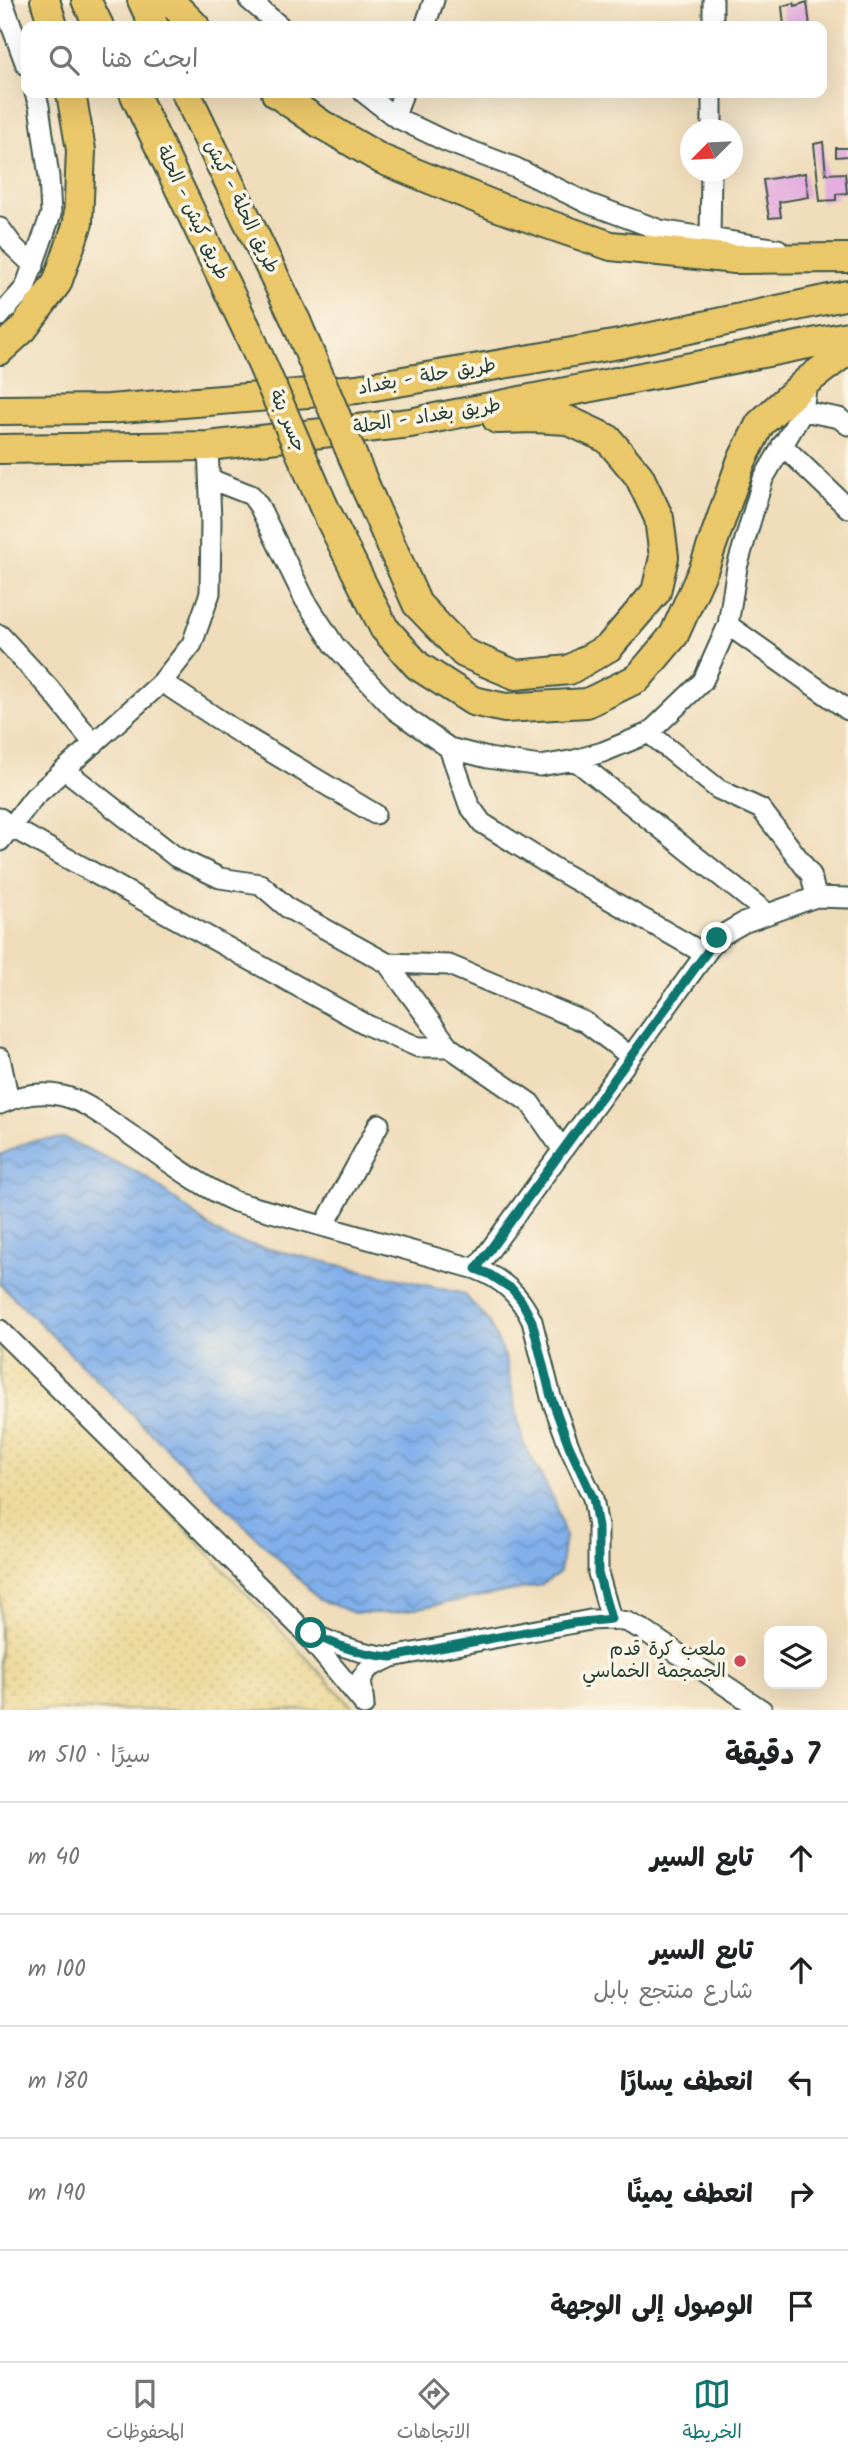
<!DOCTYPE html>
<html lang="ar">
<meta charset="utf-8">
<style>
:root{--surface:#fff;--page:#f6f6f6;--text:#202124;--muted:#757577;--line:#e0e0e0;--accent:#0f766e}
body{margin:0;font-family:Kalam,"Playpen Sans Arabic",sans-serif;background:var(--page);color:var(--text);direction:rtl}
.controls{position:absolute;right:21px;bottom:21px;display:grid;overflow:hidden;border-radius:14px;box-shadow:0 7px 28px #0002}
.controls button{width:63px;height:63px;display:grid;place-items:center;padding:0;border:0;border-bottom:2px solid var(--line);background:var(--surface);color:var(--text);font:35px sans-serif}
.compass{position:absolute;left:680px;top:119px;width:63px;height:63px;border-radius:50%;background:var(--surface);box-shadow:0 7px 28px #0002;rotate:246deg}
.stop{position:absolute;width:21px;height:21px;margin:-16px;border:5px solid #0f766e;border-radius:50%;background:#fff}
.stop.end{background:#0f766e;border-color:#fff;box-shadow:0 2px 7px #0008}
.list{margin:0;padding:0;list-style:none}
h2{display:flex;justify-content:space-between;align-items:center;height:91px;margin:0;padding:0 28px;font-size:30px}
h2 small{font-size:23px;font-weight:400;color:var(--muted)}
.list li{display:grid;grid-template-columns:46px 1fr auto;gap:21px;align-items:center;box-sizing:border-box;height:112px;padding:0 28px;border-top:2px solid var(--line)}
.list b{display:block;font-size:26px;white-space:nowrap}
.list p{margin:0;font-size:23px;white-space:nowrap;color:var(--muted)}
.list em{font-size:23px;font-style:normal;color:var(--muted)}
.icon{flex:none;width:38px;height:38px;fill:none;stroke:currentColor;stroke-width:2;stroke-linecap:round;stroke-linejoin:round}
.map{position:relative;flex:none;width:848px;height:1710px;overflow:hidden;direction:ltr}
.search{position:absolute;background:var(--surface);box-shadow:0 7px 28px #0002;left:21px;right:21px;top:21px;height:77px;display:flex;align-items:center;gap:18px;box-sizing:border-box;padding:0 24px;border-radius:14px;color:var(--muted);font-size:26px}
.sheet{height:651px;background:var(--surface)}
nav{display:flex;justify-content:space-around;align-items:center;box-sizing:border-box;height:98px;border-top:2px solid var(--line);background:var(--surface);font-size:19px;color:var(--muted)}
nav a{display:grid;justify-items:center;gap:4px}
nav .on{color:var(--accent)}
.map>svg:first-child{display:block}
.sand{fill:url(#sand-dots);stroke:#868c69;stroke-width:2}
.water{fill:url(#water-waves);stroke:#50768f;stroke-width:2}
.building{fill:#e4afde}
.lines{fill:none;stroke-linecap:round;stroke-linejoin:round}
.minor-casing{stroke:#3e5548;stroke-width:23}
.highway-casing{stroke:#3e5548;stroke-width:32}
.minor{stroke:#fff;stroke-width:19}
.highway{stroke:#eac769;stroke-width:28}
.highway-bridge-casing{stroke:#3e5548;stroke-width:32;stroke-linecap:butt}
.highway-bridge{stroke:#eac769;stroke-width:28}
.route{stroke:#0f766e;stroke-width:9}
.poi-dot{fill:#d1495b;stroke:#fcf5e5;stroke-width:2.5}
.labels{text-anchor:middle;dominant-baseline:central;stroke-width:7;stroke-linejoin:round;paint-order:stroke}
.street-label{font-size:19px;fill:#1f3d34;stroke:#fcf5e5}
.poi-label{font-size:19px;fill:#1f3d34;stroke:#fcf5e5;text-anchor:end}
</style>
<div class="map">
<svg width="848" height="1710" viewBox="0 0 848 1710">
<defs>
<pattern id="sand-dots" width="8" height="8" patternUnits="userSpaceOnUse" patternTransform="scale(1.75)"><rect width="8" height="8" fill="#eeda9e"/><path d="M2 2h.1M6 6h.1" fill="none" stroke="#ccbc89" stroke-width="1.8" stroke-linecap="round"/></pattern>
<pattern id="water-waves" width="16" height="10" patternUnits="userSpaceOnUse" patternTransform="scale(1.75)"><rect width="16" height="10" fill="#80afea"/><path d="M0 5q4-4 8 0t8 0" fill="none" stroke="#6890be"/></pattern>
</defs>
<rect width="100%" height="100%" fill="#fcf5e5"/>
<filter id="ink" filterUnits="userSpaceOnUse"><feTurbulence type="fractalNoise" baseFrequency=".0143" numOctaves="2"/><feDisplacementMap in="SourceGraphic" scale="14" xChannelSelector="R" yChannelSelector="G"/><feConvolveMatrix kernelMatrix="1 2 1 2 8 2 1 2 1" color-interpolation-filters="sRGB"/></filter>
<filter id="wash" filterUnits="userSpaceOnUse"><feTurbulence type="fractalNoise" baseFrequency=".00686" numOctaves="4" result="noise"/><feDisplacementMap in="SourceGraphic" scale="28" xChannelSelector="R" yChannelSelector="G"/><feGaussianBlur stdDeviation="1.57" result="paint"/><feColorMatrix in="noise" values="0 0 0 0 0 0 0 0 0 0 0 0 0 0 0 0 0 1.4 0 .05"/><feComposite in="paint" operator="in"/></filter>
<g filter="url(#wash)">
<rect width="100%" height="100%" fill="#efdcba"/>
<path class="sand" d="M0 1331 355 1710H0Z"/>
<path class="water" d="M64 1138 145 1176 215 1231 231 1240 464 1294 489 1322 505 1357 523 1442 555 1502 565 1536 560 1572 542 1585 392 1613H354L320 1600 0 1284V1155L30 1141Z"/>
<g id="blocks">
<path class="building" d="M807 2 810 26H784L782 6 794 3 795 6Z
M823 142 826 174 845 173 847 193 836 194V200L820 201 814 144Z
M836 148H848V156L836 157Z
M805 173 809 197 779 202 781 217 769 218 763 180Z"/>
</g>
</g>
<g filter="url(#ink)">
<use href="#blocks" fill-opacity="0" stroke="#3e5548" stroke-width="2"/>
<g class="lines">
<g class="minor-casing">
<path id="minor" d="M2 0 26 65
M249 0 280 26
M425 26 434 0
M713 26V0
M364 93 395 117 445 141 516 168 587 203 660 230 778 249
M395 117 403 93
M712 130V93
M0 228 14 247 34 266
M710 238 711 172
M0 316 25 288 51 214 49 177 39 106 35 93
M803 411 839 418 848 425
M782 445 848 508
M210 479 251 495 259 506 305 600 335 646 395 710 449 748 488 758 540 766 575 760 603 752 649 733 703 681 728 625 737 567 763 479 803 411 807 381
M728 625 848 710
M0 635 49 688 94 744
M162 682 236 731 375 814
M649 733 718 789 761 809 811 875 816 897
M449 748 469 805 482 823 556 869 705 954
M575 760 768 914
M65 770 176 857 220 878 260 884 289 909 387 963 449 1047 530 1103 562 1149
M0 818 11 827 369 1026 418 1047H449
M0 841 34 797 162 682 192 644 210 593 211 521 208 446
M387 963 449 965 585 1022 630 1056
M0 1058 9 1100
M0 1104C20 1095 41 1091 63 1096 84 1101 101 1115 119 1127 156 1152 195 1184 236 1202L476 1269C503 1279 520 1295 532 1321L551 1397 569 1446 593 1498 598 1527V1573L611 1619
M324 1226 379 1124
M476 1269 717 938 743 923 816 897 848 898
M0 1330 300 1627C329 1643 359 1654 392 1657
M305 1633 364 1704
M364 1705 361 1679 369 1668 392 1657 590 1620 611 1619 627 1622 643 1630 762 1710"/>
</g>
<g class="highway-casing">
<path id="highway" d="M45 0 53 26
M86 0 99 26
M142 0 154 26
M169 0 195 26
M134 93 249 334
M186 93 296 321
M276 93 321 124 381 159 498 207 611 246 735 259 848 258
M0 350 23 329 57 283 78 223 81 150 71 93
M0 410 109 409 357 389 619 344 848 295
M0 449 208 446 410 423 848 336
M366 488 417 604 464 653 516 675 569 670 609 647 656 592 664 557 659 518 639 476 608 439 567 420 534 418 497 419
M324 507 384 628 418 666 473 701 505 708 587 703 638 678 674 635 704 568 741 462 760 424 807 381 848 350"/>
</g>
<use href="#minor" class="minor"/>
<use href="#highway" class="highway"/>
<g class="highway-bridge-casing">
<path id="highway-bridge" d="M296 321 366 488
M249 334 324 507"/>
</g>
<use href="#highway-bridge" class="highway-bridge"/>
</g>
</g>
<g class="lines" filter="url(#ink)">
<path class="route" d="M311 1633C336 1646 364 1655 392 1657L573 1623 611 1619 598 1573V1527L593 1498 569 1446 551 1397 532 1321 521 1300 512 1289 489 1274 476 1269 717 938"/>
</g>
<circle class="poi-dot" cx="740" cy="1661" r="7"/>
<g class="labels">
<g class="street-label">
<text transform="translate(241 207) rotate(64)">طريق الحلة - كيش</text>
<text transform="translate(192 213) rotate(65)">طريق كيش - الحلة</text>
<text transform="translate(427 377) rotate(-10)">طريق حلة - بغداد</text>
<text transform="translate(427 417) rotate(-9)">طريق بغداد - الحلة</text>
<text transform="translate(287 421) rotate(67)">جسر بتة</text>
</g>
<g class="poi-label">
<text x="726" y="1650">ملعب كرة قدم<tspan x="726" dy="22">الجمجمة الخماسي</tspan></text>
</g>
</g>
</svg>
<div class="controls">
<button><svg class="icon" aria-label="layers" viewBox="0 0 24 24"><path d="M12 4l9 5-9 5-9-5zM3 14l9 5 9-5"/></svg></button>
</div>
<svg class="compass" viewBox="-18 -18 36 36"><path d="M0-13l5 13h-10z" fill="#e53935"/><path d="M0 13l5-13h-10z" fill="#757577"/></svg>
<div class="stop" style="left:311px;top:1633px"></div>
<div class="stop end" style="left:717px;top:938px"></div>
<div class="search"><svg class="icon" aria-label="search" viewBox="0 0 24 24"><circle cx="10" cy="10" r="6"/><path d="M15 15l6 6"/></svg>ابحث هنا</div>
</div>
<section class="sheet">
<h2>7 دقيقة<small>سيرًا · 510 m</small></h2>
<ul class="list">
<li><svg class="icon" aria-label="ahead" viewBox="0 0 24 24"><path d="M12 20V5M6 11l6-6 6 6"/></svg><div><b>تابع السير</b></div><em>40 m</em></li>
<li><svg class="icon" aria-label="ahead" viewBox="0 0 24 24"><path d="M12 20V5M6 11l6-6 6 6"/></svg><div><b>تابع السير</b><p>شارع منتجع بابل</p></div><em>100 m</em></li>
<li><svg class="icon" aria-label="left" viewBox="0 0 24 24"><path d="M17 20v-9H6M10 6l-5 5 5 5"/></svg><div><b>انعطف يسارًا</b></div><em>180 m</em></li>
<li><svg class="icon" aria-label="right" viewBox="0 0 24 24"><path d="M7 20v-9h11M14 6l5 5-5 5"/></svg><div><b>انعطف يمينًا</b></div><em>190 m</em></li>
<li><svg class="icon" aria-label="arrive" viewBox="0 0 24 24"><path d="M6 21V4h12l-3 4 3 4H6"/></svg><div><b>الوصول إلى الوجهة</b></div></li>
</ul>
</section>
<nav>
<a class="on"><svg class="icon" aria-label="map" viewBox="0 0 24 24"><path d="M3 6l6-2 6 2 6-2v14l-6 2-6-2-6 2zM9 4v14M15 6v14"/></svg>الخريطة</a>
<a><svg class="icon" aria-label="directions" viewBox="0 0 24 24"><path d="M12 3l9 9-9 9-9-9zM9 14v-3h6M13 9l2 2-2 2"/></svg>الاتجاهات</a>
<a><svg class="icon" aria-label="saved" viewBox="0 0 24 24"><path d="M7 4h10v16l-5-4-5 4z"/></svg>المحفوظات</a>
</nav>
